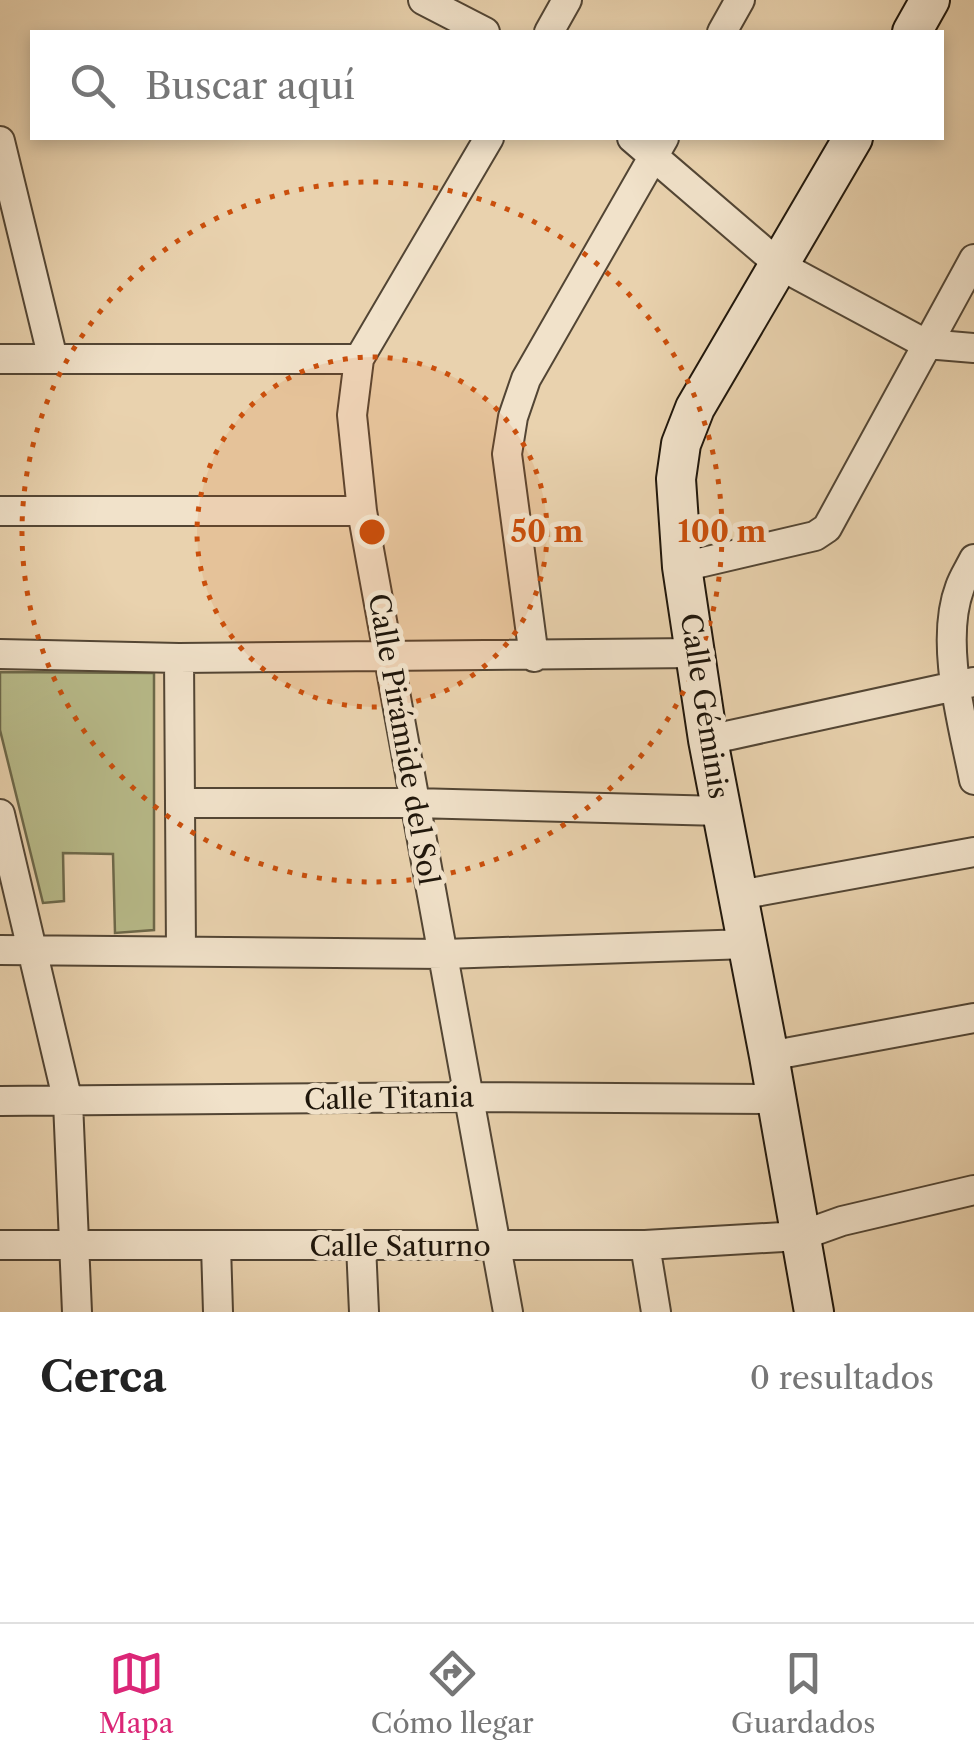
<!DOCTYPE html>
<html lang="es">
<meta charset="utf-8">
<style>
:root{--surface:#fff;--page:#f6f6f6;--text:#222;--muted:#767676;--line:#e0e0e0;--accent:#db2777}
body{margin:0;font-family:"Libre Caslon Text",serif;background:var(--page);color:var(--text)}
.list{margin:0;padding:0;list-style:none}
h2{display:flex;justify-content:space-between;align-items:center;height:130px;margin:0;padding:0 40px;font-size:42px}
h2 small{font-size:32px;font-weight:400;color:var(--muted)}
.icon{flex:none;width:55px;height:55px;fill:none;stroke:currentColor;stroke-width:2;stroke-linecap:round;stroke-linejoin:round}
.map{position:relative;flex:none;width:974px;height:1312px;overflow:hidden}
.search{position:absolute;background:var(--surface);box-shadow:0 5px 15px #0003;left:30px;right:30px;top:30px;height:110px;display:flex;align-items:center;gap:25px;box-sizing:border-box;padding:0 35px;border-radius:0px;color:var(--muted);font-size:38px}
.sheet{height:310px;background:var(--surface)}
nav{display:flex;justify-content:space-around;align-items:center;box-sizing:border-box;height:140px;border-top:2px solid var(--line);background:var(--surface);font-size:28px;color:var(--muted)}
nav a{display:grid;justify-items:center;gap:5px}
nav .on{color:var(--accent)}
.map>svg:first-child{display:block}
.green{fill:#b8bb8a;stroke:#6c684a;stroke-width:2.5}
.lines{fill:none;stroke-linecap:round;stroke-linejoin:round}
.street-casing{stroke:#524534;stroke-width:32}
.secondary-casing{stroke:#1f160b;stroke-width:42}
.street{stroke:#f1e2ca;stroke-width:28}
.secondary{stroke:#f1e2ca;stroke-width:38}
.ring{fill:none;stroke:#ca4f0c;stroke-width:5;stroke-dasharray:5 10}
.labels{text-anchor:middle;dominant-baseline:central;stroke-width:10;stroke-linejoin:round;paint-order:stroke}
.street-label{font-size:28px;fill:#1f160b;stroke:#f1e2ca}
.centre{fill:#ca4f0c;stroke:#f1e2ca;stroke-width:5}
.ring-label{font-size:30px;text-anchor:middle;font-weight:bold;fill:#ca4f0c;stroke:#f1e2ca;stroke-width:10;stroke-linejoin:round;paint-order:stroke}
</style>
<div class="map">
<svg width="974" height="1312" viewBox="0 0 974 1312">
<rect width="100%" height="100%" fill="#e9d2ae"/>
<filter id="stains"><feTurbulence type="fractalNoise" baseFrequency=".002" numOctaves="4"/><feColorMatrix values="0 0 0 0 .2 0 0 0 0 .09 0 0 0 0 .02 0 0 0 .5 -.17"/></filter>
<radialGradient id="worn" r=".72"><stop offset=".6" stop-color="#630" stop-opacity="0"/><stop offset="1" stop-color="#630" stop-opacity=".3"/></radialGradient>
<path class="green" d="M0 672 154 673V930L115 933 113 854 63 853 64 901 43 903 0 730Z"/>
<g class="lines">
<g class="street-casing">
<path id="street" d="M423 0 485 32
M549 32 567 0
M722 32 740 0
M489 138 359 359 352 415 362 511 508 1312
M632 138 781 266 926 344 974 348
M0 141 53 359
M0 359H359
M0 511H362
M974 559C969 569 963 578 960 587 939 642 963 724 974 780
M682 567 815 536 827 528 974 259
M0 654 179 658 696 653
M534 657 507 454 513 417 526 379 664 138
M179 658 181 950
M708 740 974 682
M180 803H414L722 811
M0 814 68 1102 77 1312
M739 895 974 852
M0 950 444 954 748 944
M769 1056 974 1018
M0 1101 470 1097 777 1099
M0 1245H645L800 1236 842 1221 974 1190
M361 1245 364 1312
M645 1245 656 1312
M216 1246 218 1312"/>
</g>
<g class="secondary-casing">
<path id="secondary" d="M912 32 930 0
M814 1312 769 1056 708 740 682 567 676 479 681 444 695 408 853 138"/>
</g>
<use href="#street" class="street"/>
<use href="#secondary" class="secondary"/>
</g>
<circle cx="372" cy="532" r="175" fill="#ca4f0c" fill-opacity=".12"/>
<g class="ring">
<circle cx="372" cy="532" r="175"/>
<circle cx="372" cy="532" r="350"/>
</g>
<g class="labels">
<g class="street-label">
<text transform="translate(705 706) rotate(81)">Calle Géminis</text>
<text transform="translate(404 739) rotate(80)">Calle Pirámide del Sol</text>
<text transform="translate(389 1098) rotate(-1)">Calle Titania</text>
<text x="400" y="1246">Calle Saturno</text>
</g>
</g>
<circle cx="372" cy="532" r="15" class="centre"/>
<g class="ring-label">
<text x="547" y="542">50 m</text>
<text x="722" y="542">100 m</text>
</g>
<rect width="100%" height="100%" filter="url(#stains)"/>
<rect width="100%" height="100%" fill="url(#worn)"/>
</svg>
<div class="search"><svg class="icon" aria-label="search" viewBox="0 0 24 24"><circle cx="10" cy="10" r="6"/><path d="M15 15l6 6"/></svg>Buscar aquí</div>
</div>
<section class="sheet">
<h2>Cerca<small>0 resultados</small></h2>
<ul class="list">
</ul>
</section>
<nav>
<a class="on"><svg class="icon" aria-label="map" viewBox="0 0 24 24"><path d="M3 6l6-2 6 2 6-2v14l-6 2-6-2-6 2zM9 4v14M15 6v14"/></svg>Mapa</a>
<a><svg class="icon" aria-label="directions" viewBox="0 0 24 24"><path d="M12 3l9 9-9 9-9-9zM9 14v-3h6M13 9l2 2-2 2"/></svg>Cómo llegar</a>
<a><svg class="icon" aria-label="saved" viewBox="0 0 24 24"><path d="M7 4h10v16l-5-4-5 4z"/></svg>Guardados</a>
</nav>
